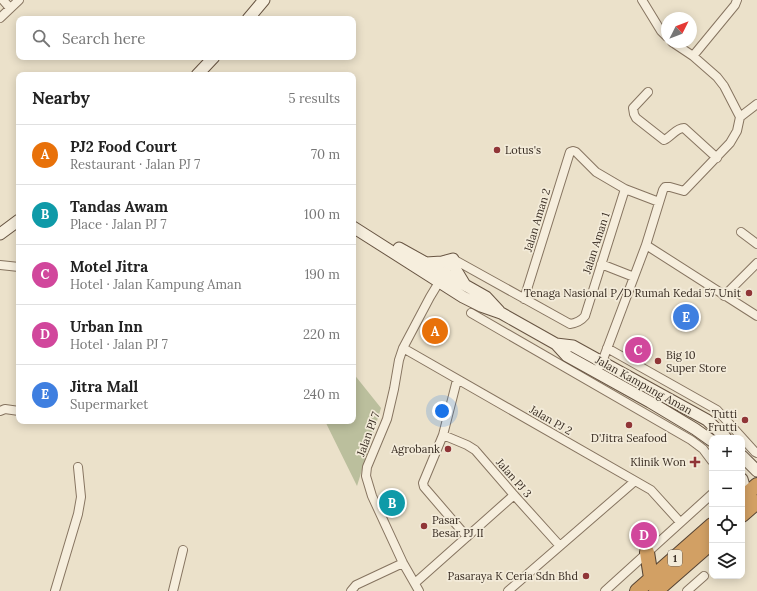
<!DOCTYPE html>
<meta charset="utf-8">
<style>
:root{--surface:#fff;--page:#f6f6f6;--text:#222;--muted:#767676;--line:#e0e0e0;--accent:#b45309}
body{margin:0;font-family:Lora,serif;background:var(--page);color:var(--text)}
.controls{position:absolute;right:12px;bottom:12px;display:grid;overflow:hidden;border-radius:8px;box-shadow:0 2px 10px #0003}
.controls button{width:36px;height:36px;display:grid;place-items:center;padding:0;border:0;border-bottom:1px solid var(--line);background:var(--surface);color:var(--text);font:20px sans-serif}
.compass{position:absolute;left:661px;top:12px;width:36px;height:36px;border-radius:50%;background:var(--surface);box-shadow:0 2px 10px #0003;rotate:48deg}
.you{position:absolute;left:442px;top:411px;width:14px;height:14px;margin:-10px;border:3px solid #fff;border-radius:50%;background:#1a73e8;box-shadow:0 0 0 6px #1a73e833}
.badge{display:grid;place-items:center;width:26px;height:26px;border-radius:50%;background:var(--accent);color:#fff;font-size:13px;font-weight:700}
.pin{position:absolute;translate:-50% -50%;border:2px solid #fff;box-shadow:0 1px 4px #0006}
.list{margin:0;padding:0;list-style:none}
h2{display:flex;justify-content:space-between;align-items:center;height:52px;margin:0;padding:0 16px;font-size:17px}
h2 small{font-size:13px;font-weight:400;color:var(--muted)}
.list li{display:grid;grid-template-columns:26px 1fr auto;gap:12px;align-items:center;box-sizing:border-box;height:60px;padding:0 16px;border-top:1px solid var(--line)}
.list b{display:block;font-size:15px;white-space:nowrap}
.list p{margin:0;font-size:13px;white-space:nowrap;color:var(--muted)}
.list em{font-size:13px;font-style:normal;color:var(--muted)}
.icon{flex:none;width:22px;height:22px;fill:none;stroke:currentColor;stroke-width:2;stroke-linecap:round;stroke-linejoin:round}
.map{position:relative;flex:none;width:757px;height:591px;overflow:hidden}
.search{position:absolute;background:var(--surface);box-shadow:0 2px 10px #0003;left:16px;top:16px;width:340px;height:44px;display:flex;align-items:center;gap:10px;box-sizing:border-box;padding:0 14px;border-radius:8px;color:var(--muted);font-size:15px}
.panel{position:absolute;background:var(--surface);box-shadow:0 2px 10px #0003;left:16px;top:72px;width:340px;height:352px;border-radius:8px}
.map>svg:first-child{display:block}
.cemetery{fill:#bbbf9d}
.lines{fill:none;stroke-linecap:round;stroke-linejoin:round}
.street-casing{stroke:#867460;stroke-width:10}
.secondary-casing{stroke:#685543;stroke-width:13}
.highway-casing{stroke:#554333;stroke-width:16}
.street{stroke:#f6eedd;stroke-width:8}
.secondary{stroke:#f6eedd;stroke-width:11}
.highway{stroke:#d2a064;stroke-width:14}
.poi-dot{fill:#903537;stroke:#f3ebd9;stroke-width:1.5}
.labels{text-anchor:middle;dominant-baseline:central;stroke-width:3.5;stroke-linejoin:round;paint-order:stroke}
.shield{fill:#f3ebd9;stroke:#706559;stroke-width:1}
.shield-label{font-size:10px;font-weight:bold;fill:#382c22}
.poi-label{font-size:11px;fill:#382c22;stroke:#f3ebd9;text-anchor:end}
.street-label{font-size:11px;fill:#382c22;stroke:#f3ebd9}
</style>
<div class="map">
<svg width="757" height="591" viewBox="0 0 757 591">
<rect width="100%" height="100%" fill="#ebe1ca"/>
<path class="cemetery" d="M353 373 381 408 357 486 325 421H353Z"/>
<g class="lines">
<g class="street-casing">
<path id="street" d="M3 0 10 8
M642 0 661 31 667 37
M0 18 19 0
M672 42 693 56 717 77 724 86 740 117
M693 56 735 5 737 0
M648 92 633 108 634 114 636 118 664 140C671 137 676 128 684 128L717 158
M741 232 757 244
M646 245 757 316
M601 264 634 277
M0 265 19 267
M724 296 757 263
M524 299 570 152 573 151 576 152 596 172 625 189
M471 313 691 440 703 449 712 461
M403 348 651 490 680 522
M607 348 717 410 755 452 757 453
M596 372 602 362 646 245 663 190 665 187H670L684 191 730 143 737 131 740 117 757 104
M457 380 443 435 423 483 424 487 467 537
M0 411 5 409 19 411
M443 435 467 445 475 450 514 495 560 546
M415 583 514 495
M55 591 78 514 81 497 78 467
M173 591 183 550
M351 591 356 585 403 563
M419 591 403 563 372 496 366 476 367 467 387 419 394 389 399 360 403 348 430 297 453 259 570 324C577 323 581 321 585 316L625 189 659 202
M508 591 635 481
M605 591 712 494
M687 591 704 576"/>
</g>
<g class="secondary-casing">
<path id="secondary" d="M248 19 264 0
M197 75 214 57
M353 227 463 297 481 306 501 313 556 344 567 356 650 402 695 429 712 441
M0 234 19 220
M399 248 426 263 486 297 499 311
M426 263 442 262 453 259 456 270 465 285
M556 344 573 346 707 420 726 438
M742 456 757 471
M742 479 744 486 743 497"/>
</g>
<g class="highway-casing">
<path id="highway" d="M742 498 757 485
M742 515 757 502
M647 552 651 578
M637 591 712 525
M656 591 712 542"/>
</g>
<use href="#street" class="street"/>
<use href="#secondary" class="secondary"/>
<use href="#highway" class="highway"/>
</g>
<g class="poi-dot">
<circle cx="497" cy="150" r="4"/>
<circle cx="749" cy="293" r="4"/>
<circle cx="658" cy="361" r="4"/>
<circle cx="745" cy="420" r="4"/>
<circle cx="629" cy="425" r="4"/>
<circle cx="448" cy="449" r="4"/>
<path d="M693 456h4v4h4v4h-4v4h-4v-4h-4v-4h4z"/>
<circle cx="424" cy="526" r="4"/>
<circle cx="586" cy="576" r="4"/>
</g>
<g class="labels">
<rect class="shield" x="668" y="550" width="14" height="16" rx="3"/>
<g class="shield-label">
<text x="675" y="558">1</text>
</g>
<g class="poi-label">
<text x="505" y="150" text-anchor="start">Lotus's</text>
<text x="741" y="293">Tenaga Nasional P/D Rumah Kedai 57 Unit</text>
<text x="666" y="355" text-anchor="start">Big 10<tspan x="666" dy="13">Super Store</tspan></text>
<text x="737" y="414">Tutti<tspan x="737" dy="13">Frutti</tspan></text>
<text x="629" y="438" text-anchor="middle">D'Jitra Seafood</text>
<text x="440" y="449">Agrobank</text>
<text x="686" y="462">Klinik Won</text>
<text x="432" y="520" text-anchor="start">Pasar<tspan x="432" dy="13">Besar PJ II</tspan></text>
<text x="578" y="576">Pasaraya K Ceria Sdn Bhd</text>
</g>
<g class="street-label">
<text transform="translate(537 220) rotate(-73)">Jalan Aman 2</text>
<text transform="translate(596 243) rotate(-72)">Jalan Aman 1</text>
<text transform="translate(644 385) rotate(29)">Jalan Kampung Aman</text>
<text transform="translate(551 420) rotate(30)">Jalan PJ 2</text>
<text transform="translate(368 434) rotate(-70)">Jalan PJ 7</text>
<text transform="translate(514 478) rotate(49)">Jalan PJ 3</text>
</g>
</g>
</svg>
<div class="controls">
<button>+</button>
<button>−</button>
<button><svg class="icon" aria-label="locate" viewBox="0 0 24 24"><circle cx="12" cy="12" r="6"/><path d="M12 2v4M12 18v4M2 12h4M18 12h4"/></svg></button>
<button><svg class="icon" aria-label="layers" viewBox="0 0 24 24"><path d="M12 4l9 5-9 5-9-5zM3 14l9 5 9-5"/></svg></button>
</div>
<svg class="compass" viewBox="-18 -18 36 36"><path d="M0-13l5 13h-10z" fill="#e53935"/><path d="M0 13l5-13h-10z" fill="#767676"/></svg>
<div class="you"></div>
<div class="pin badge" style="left:435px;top:331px;background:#e8710a">A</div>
<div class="pin badge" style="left:392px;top:503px;background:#0f9aa8">B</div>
<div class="pin badge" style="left:638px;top:350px;background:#d1479c">C</div>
<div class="pin badge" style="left:644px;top:535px;background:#d1479c">D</div>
<div class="pin badge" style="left:686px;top:317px;background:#3f7fe0">E</div>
<div class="search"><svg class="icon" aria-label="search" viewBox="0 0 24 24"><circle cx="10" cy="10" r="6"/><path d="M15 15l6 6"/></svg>Search here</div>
<section class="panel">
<h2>Nearby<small>5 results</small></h2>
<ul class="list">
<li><span class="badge" style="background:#e8710a">A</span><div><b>PJ2 Food Court</b><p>Restaurant · Jalan PJ 7</p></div><em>70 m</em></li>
<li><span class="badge" style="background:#0f9aa8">B</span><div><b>Tandas Awam</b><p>Place · Jalan PJ 7</p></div><em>100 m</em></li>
<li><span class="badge" style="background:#d1479c">C</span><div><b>Motel Jitra</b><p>Hotel · Jalan Kampung Aman</p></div><em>190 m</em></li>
<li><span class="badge" style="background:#d1479c">D</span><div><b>Urban Inn</b><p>Hotel · Jalan PJ 7</p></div><em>220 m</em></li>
<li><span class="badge" style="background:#3f7fe0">E</span><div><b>Jitra Mall</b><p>Supermarket</p></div><em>240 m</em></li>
</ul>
</section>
</div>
